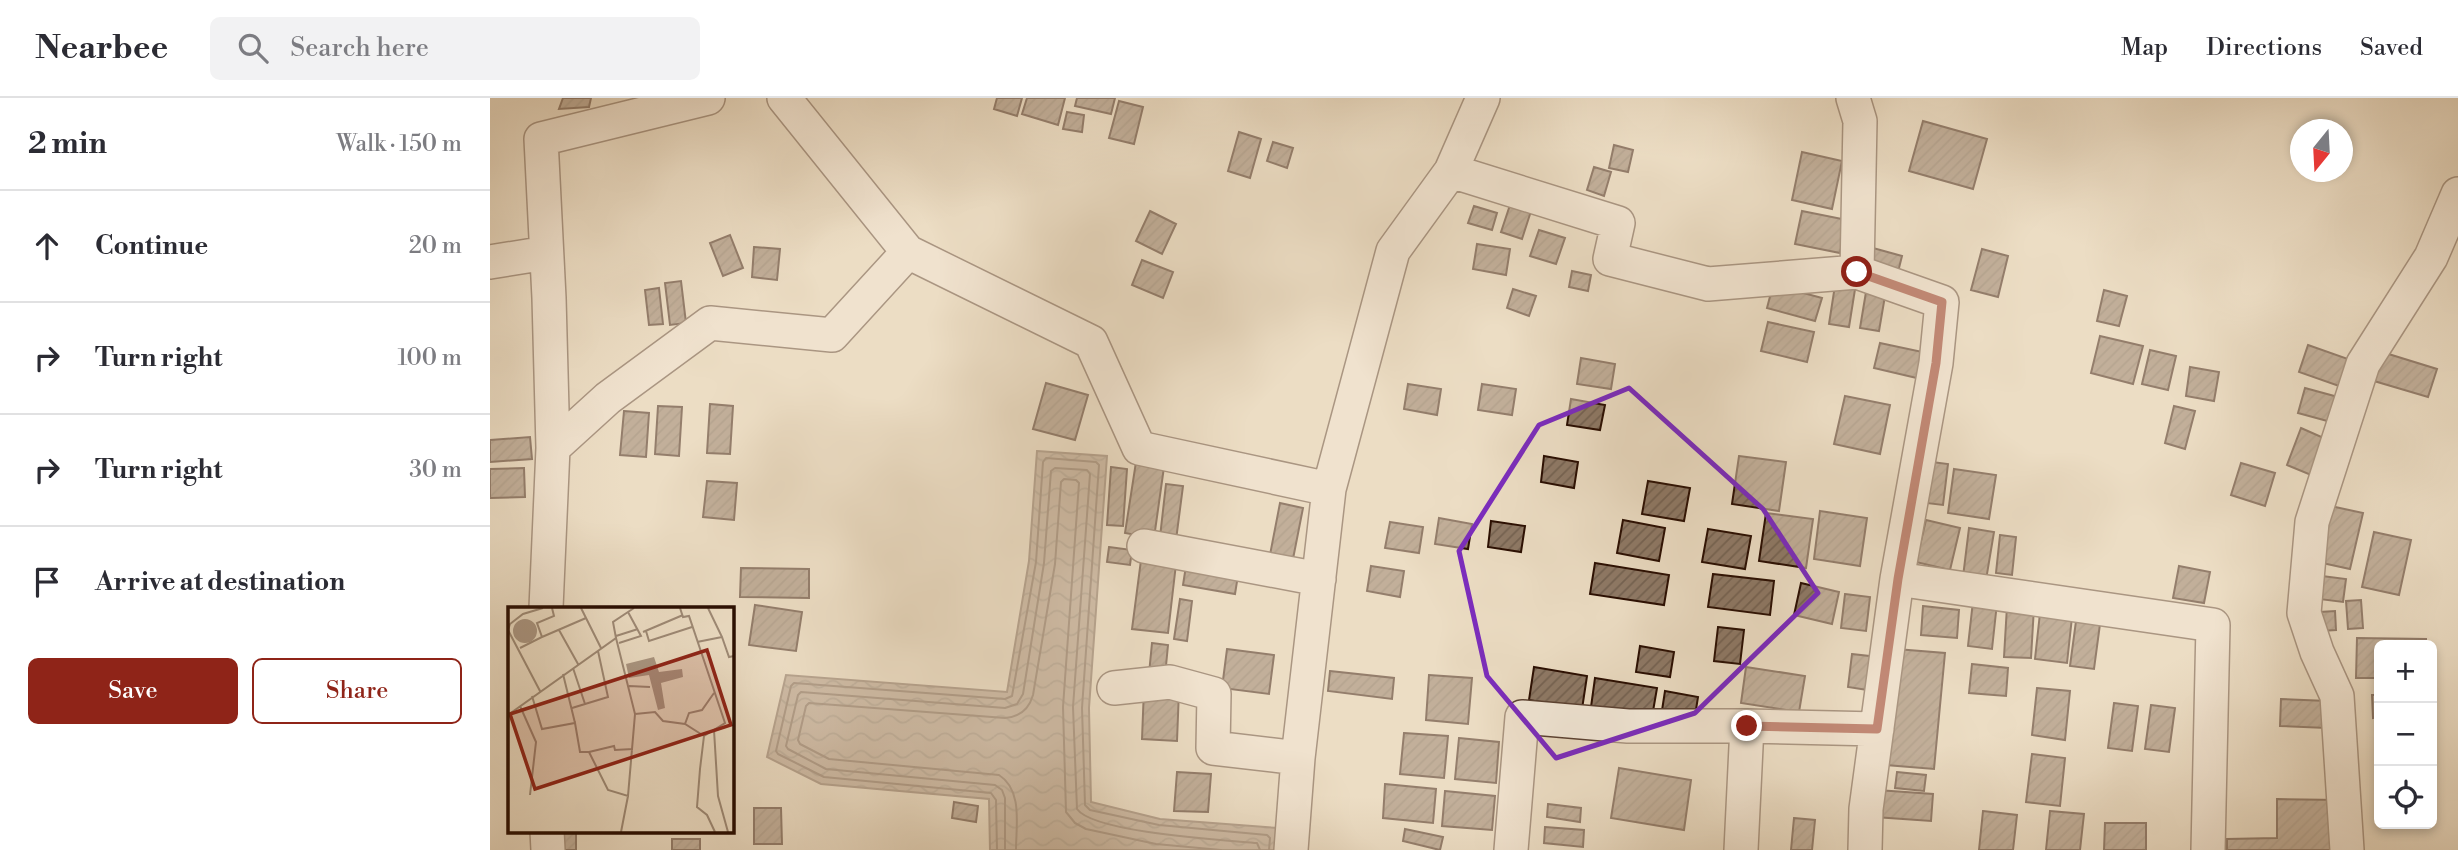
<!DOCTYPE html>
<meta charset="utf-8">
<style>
:root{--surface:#fff;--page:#f2f2f3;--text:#2b2b33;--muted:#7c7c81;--line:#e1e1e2;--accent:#8f2418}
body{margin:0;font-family:"Libre Bodoni",serif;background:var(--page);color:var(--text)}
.controls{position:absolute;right:21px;bottom:21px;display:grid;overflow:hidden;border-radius:10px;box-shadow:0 4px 10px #0003}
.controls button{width:63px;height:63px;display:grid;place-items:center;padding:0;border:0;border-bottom:2px solid var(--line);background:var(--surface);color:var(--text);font:35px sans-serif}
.compass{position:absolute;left:1800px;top:21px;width:63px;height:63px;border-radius:50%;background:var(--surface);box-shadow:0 4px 10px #0003;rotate:198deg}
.stop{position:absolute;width:21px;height:21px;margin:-16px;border:5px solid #8f2418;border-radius:50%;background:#fff}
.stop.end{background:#8f2418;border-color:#fff;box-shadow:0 2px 7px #0008}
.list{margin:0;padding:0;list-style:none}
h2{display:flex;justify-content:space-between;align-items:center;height:91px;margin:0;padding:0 28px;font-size:30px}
h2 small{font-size:23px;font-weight:400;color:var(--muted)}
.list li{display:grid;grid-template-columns:46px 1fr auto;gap:21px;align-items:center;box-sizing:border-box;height:112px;padding:0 28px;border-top:2px solid var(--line)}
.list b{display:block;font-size:26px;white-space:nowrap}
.list em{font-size:23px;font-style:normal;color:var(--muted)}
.actions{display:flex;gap:14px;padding:21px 28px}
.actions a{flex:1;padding:16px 0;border:2px solid var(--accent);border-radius:10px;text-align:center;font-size:24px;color:var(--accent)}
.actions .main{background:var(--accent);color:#fff}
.icon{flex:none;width:38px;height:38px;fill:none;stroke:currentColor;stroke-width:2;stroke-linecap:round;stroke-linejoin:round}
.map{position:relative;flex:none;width:1968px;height:752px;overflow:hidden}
header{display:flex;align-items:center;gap:42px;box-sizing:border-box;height:98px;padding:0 35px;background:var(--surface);border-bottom:2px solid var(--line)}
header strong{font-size:33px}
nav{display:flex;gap:38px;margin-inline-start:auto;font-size:24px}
.search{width:490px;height:63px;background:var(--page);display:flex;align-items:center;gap:18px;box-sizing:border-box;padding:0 24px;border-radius:10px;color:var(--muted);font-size:26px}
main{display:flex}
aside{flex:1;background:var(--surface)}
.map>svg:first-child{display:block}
.water{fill:url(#water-waves);stroke:#765f4e;stroke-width:2}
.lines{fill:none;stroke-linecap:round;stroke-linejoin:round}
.shore{stroke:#6a5242;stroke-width:2}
.building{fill:url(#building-hatch);stroke:#290d01;stroke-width:2}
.minor-casing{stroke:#5a4132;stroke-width:36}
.minor{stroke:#f3e9d9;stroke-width:33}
.route{stroke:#8f2418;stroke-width:9}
.marked{fill:none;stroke:#7b2cbf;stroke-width:5;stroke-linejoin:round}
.inset-road{fill:none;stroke:#9e8a76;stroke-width:2}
.view{fill:#8f2418;fill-opacity:0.15;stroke:#8f2418;stroke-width:3.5}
.inset-edge{fill:none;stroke:#290d01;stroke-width:3.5}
</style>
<header>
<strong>Nearbee</strong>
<div class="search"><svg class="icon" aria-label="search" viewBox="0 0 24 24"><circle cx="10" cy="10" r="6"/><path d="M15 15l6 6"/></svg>Search here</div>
<nav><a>Map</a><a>Directions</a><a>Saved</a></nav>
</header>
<main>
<aside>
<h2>2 min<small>Walk · 150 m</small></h2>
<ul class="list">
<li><svg class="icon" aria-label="ahead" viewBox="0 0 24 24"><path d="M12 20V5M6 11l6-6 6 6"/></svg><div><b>Continue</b></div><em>20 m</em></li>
<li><svg class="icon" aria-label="right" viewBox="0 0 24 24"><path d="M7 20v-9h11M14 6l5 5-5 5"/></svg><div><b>Turn right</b></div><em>100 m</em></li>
<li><svg class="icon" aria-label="right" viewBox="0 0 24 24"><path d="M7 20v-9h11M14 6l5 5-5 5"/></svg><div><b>Turn right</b></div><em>30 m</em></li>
<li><svg class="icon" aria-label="arrive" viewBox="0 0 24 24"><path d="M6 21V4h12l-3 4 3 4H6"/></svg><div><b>Arrive at destination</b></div></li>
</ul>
<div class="actions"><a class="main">Save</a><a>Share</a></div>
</aside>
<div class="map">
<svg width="1968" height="752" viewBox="0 0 1968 752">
<defs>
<pattern id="water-waves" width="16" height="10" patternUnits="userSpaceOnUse" patternTransform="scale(1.75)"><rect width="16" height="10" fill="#aa9682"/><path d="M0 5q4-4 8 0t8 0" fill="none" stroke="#8a7968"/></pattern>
<pattern id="building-hatch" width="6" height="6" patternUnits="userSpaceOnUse" patternTransform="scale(1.75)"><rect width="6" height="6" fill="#8e7966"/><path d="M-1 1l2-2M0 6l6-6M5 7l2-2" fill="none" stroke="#746252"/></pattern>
</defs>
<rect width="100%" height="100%" fill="#ecddc4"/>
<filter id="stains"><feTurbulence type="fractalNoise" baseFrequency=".00286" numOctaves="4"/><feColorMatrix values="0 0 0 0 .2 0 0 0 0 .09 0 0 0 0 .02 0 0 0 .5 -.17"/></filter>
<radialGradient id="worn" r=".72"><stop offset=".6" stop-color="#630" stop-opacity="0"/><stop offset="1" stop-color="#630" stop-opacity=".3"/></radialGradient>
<path class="water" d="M547 353 617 358 599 610 601 704 670 721 788 730 786 752H500L499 701 331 686 277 659 296 577 517 594 539 463Z"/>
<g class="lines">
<path class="shore" d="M507 752 506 702 501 695 334 679 288 656 286 653 301 588 304 585 515 601 522 598 546 464 553 364 556 360 606 364 609 367 592 610 595 707 600 712 669 727 777 737 780 740 779 752
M515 752V700L512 692 505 687 336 671 298 651 296 648 308 597 311 594 515 610 527 606 533 596 554 465 561 373 565 370 597 372 600 376 583 609 587 711C604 735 735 742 767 745L770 752
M526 752C526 728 533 692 509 677L339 661 310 646 308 642 316 608 319 605 515 620C530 619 539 611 543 597L565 466 571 384 574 381 586 382 589 385 573 609 576 714 585 725 596 731 666 746 731 752"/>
</g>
<path class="building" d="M73 0H101L99 9 69 11Z
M507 0H532L527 18 504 11Z
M537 0H575L568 27 532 16Z
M587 0H625L621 16 585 8Z
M629 3 653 9 644 46 619 40Z
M577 14 594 17 592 34 573 31Z
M1433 23 1497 41 1483 91 1419 73Z
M749 34 771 41 760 80 738 73Z
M783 44 803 50 797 70 777 63Z
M1124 47 1143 52 1138 74 1119 70Z
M1312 54 1352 63 1342 111 1302 102Z
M1104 69 1121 74 1114 98 1097 92Z
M1021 104 1042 110 1032 141 1011 134Z
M984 108 1007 115 1002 132 978 125Z
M660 113 686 126 672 156 646 143Z
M1312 113 1357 122 1350 155 1305 146Z
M1049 132 1075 140 1066 166 1040 158Z
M240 137 253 170 233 178 220 145Z
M987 146 1020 151 1016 177 983 171Z
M264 149 290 151 287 182 262 179Z
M1383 150 1412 158 1408 174 1379 167Z
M1492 151 1518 158 1508 199 1481 192Z
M652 162 683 174 673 200 642 187Z
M1082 173 1101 177 1098 193 1079 189Z
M1346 181 1366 185 1359 229 1339 226Z
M191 183 196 225 180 227 175 185Z
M1283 187 1332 200 1325 223 1277 210Z
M1377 188 1396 192 1389 233 1370 230Z
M169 190 173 226 159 227 155 192Z
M1023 191 1046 198 1039 218 1017 210Z
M1614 192 1637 198 1629 228 1607 223Z
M1278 224 1324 234 1317 264 1271 253Z
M1610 238 1653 248 1643 286 1601 275Z
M1390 245 1437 255 1431 281 1384 270Z
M1818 247 1858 261 1849 288 1809 274Z
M1660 252 1686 258 1678 292 1652 286Z
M1892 254 1947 271 1938 299 1884 283Z
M1091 260 1125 266 1121 291 1087 286Z
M1700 269 1729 274 1724 303 1696 298Z
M556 285 598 297 585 342 543 331Z
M918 286 951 291 947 317 914 311Z
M992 286 1026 291 1022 317 988 312Z
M1815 290 1848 299 1841 324 1808 315Z
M1355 298 1400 307 1390 356 1344 346Z
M1081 301 1115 307 1110 332 1077 327Z
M220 306 243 308 240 356 217 355Z
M168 308 192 309 189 358 165 356Z
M1684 308 1705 313 1695 351 1675 345Z
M134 313 159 315 156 359 130 357Z
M1811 330 1836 341 1821 377 1797 367Z
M40 339 42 361 0 364V342Z
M1054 358 1088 364 1084 390 1051 384Z
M1249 358 1296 364 1289 413 1242 406Z
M646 364 674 369 664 440 635 435Z
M1442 364 1458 366 1453 407 1436 405Z
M1751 365 1785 375 1775 408 1741 397Z
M621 369 637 371 633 428 617 427Z
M34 370 35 399 0 400V371Z
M1464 371 1506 377 1499 421 1458 415Z
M217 383 247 385 244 422 213 419Z
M1158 383 1200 390 1194 423 1152 416Z
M676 386 693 388 686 442 670 439Z
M790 405 813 410 802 466 779 462Z
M1836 407 1873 415 1860 471 1823 463Z
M1330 413 1377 420 1370 468 1324 461Z
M1276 415 1323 421 1316 470 1269 463Z
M949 420 982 426 978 451 945 446Z
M1133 422 1175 430 1169 463 1127 455Z
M1436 422 1470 430 1460 472 1426 464Z
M1001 423 1035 428 1031 454 998 449Z
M900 424 933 429 929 455 895 450Z
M1479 430 1504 434 1496 482 1473 479Z
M1218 431 1261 438 1255 471 1212 464Z
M1884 434 1921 442 1909 497 1872 489Z
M1510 437 1526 439 1522 477 1506 475Z
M619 449 642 452 640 467 617 464Z
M651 462 686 466 678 535 642 531Z
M1105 465 1179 477 1174 507 1100 496Z
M696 468 748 477 745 496 693 487Z
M881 468 914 473 910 499 877 493Z
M1689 468 1720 474 1714 505 1683 500Z
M251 470 319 471V500L250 499Z
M1223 476 1284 483 1280 517 1218 509Z
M1832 478 1856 481 1853 504 1829 501Z
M1311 485 1349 494 1342 526 1304 517Z
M1355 496 1380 499 1376 533 1351 530Z
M690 501 702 503 697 543 684 541Z
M1871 502 1873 530 1858 531 1856 503Z
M1483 503 1507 505 1502 551 1478 548Z
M265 507 312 514 306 553 259 547Z
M1433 508 1469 512 1467 540 1431 537Z
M1517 508 1544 509 1541 560 1514 559Z
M1845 513 1846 532 1831 533 1830 514Z
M1550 515 1582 519 1577 565 1545 561Z
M1586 523 1610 526 1604 571 1580 568Z
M1228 529 1254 532 1250 566 1224 563Z
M1867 540 1936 541V547H1889V580H1866Z
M662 545 678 547 675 578 659 576Z
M1150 548 1184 554 1180 579 1146 574Z
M737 551 784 557 779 596 732 590Z
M1406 551 1455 555 1444 671 1396 667Z
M1362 556 1388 559 1384 593 1358 589Z
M1482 566 1518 570 1516 598 1479 595Z
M1044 569 1097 578 1092 611 1039 602Z
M1256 569 1315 578 1309 614 1251 605Z
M840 573 904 580 902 601 838 593Z
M939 577 982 580 978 626 936 622Z
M1105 580 1167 590 1162 619 1101 609Z
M654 590 689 592 687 643 652 641Z
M1547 590 1580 593 1575 642 1542 637Z
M1175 593 1208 599 1204 624 1171 619Z
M1882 597H1889V619L1883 620Z
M1791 601 1837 603 1836 630 1790 628Z
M1624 605 1648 608 1642 653 1618 650Z
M1661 607 1685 610 1679 654 1655 651Z
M914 635 958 638 954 680 910 676Z
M969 640 1009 644 1006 685 965 681Z
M1542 656 1575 660 1570 708 1536 704Z
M1129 670 1201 682 1194 732 1121 720Z
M687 674 721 676 718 714 684 713Z
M1407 674 1436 677 1434 693 1405 690Z
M895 686 946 691 943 725 893 720Z
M1387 692 1443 696 1441 723 1385 719Z
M955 693 1005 698 1002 732 952 728Z
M1787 701 1849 702 1848 752H1737V741L1787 740Z
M464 704 488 708 486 724 462 720Z
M1058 706 1091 710 1090 724 1057 719Z
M264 710H291L292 746H264Z
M1493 713 1527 717 1523 752H1489Z
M1560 713 1594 716 1590 752H1556Z
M1304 720 1325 722 1322 752H1301Z
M1615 725H1656V752H1614Z
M1055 729 1094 732 1093 749 1054 745Z
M915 731 953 739 950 752 913 743Z
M71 733H86V752H71Z
M182 741H210V752H182Z"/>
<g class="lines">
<g class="minor-casing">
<path id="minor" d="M294 0 418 154 601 244 649 350 839 391
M1363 0 1370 23 1367 174 1452 204 1446 265 1407 481 1723 527 1718 752
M961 73 1128 125 1120 161 1218 186 1367 174
M0 164 56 155
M63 350 118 300 220 225 342 237 418 154
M654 448 829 481
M56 510 63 350 59 200 51 41 218 0
M624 590 680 584 724 596 723 650 808 660
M57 733 58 752
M801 752 808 660 839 391 903 153 961 73 993 0
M1021 752 1032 619 1138 628H1257
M1251 752 1257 628 1387 631
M1375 752 1376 711 1407 481
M1857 752 1847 598 1827 554 1814 515 1822 424 1873 266 1941 159 1968 96"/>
</g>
<use href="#minor" class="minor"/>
</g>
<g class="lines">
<path class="route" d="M1257 628 1387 631 1408 481 1446 265 1452 204 1367 174"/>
</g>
<path d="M0 0H1968V752H0ZM1139 290 1273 411 1328 495 1205 615 1066 660 997 578 969 453 1049 327Z" fill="#ecddc4" fill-opacity=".55" fill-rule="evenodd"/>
<path class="marked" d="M1139 290 1273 411 1328 495 1205 615 1066 660 997 578 969 453 1049 327Z"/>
<g transform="translate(18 509)">
<rect width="226" height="226" fill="#ecddc4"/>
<path d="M5 24a12 12 0 1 1 24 0a12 12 0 1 1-24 0ZM146 50 151 65 174 62 175 70 153 76 157 101 150 103 141 68 121 71 118 57Z" fill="#aa9682"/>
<path class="inset-road" d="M73 1 93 41M172 1 175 10 181 9 217 116 196 129 192 162 189 200 199 208 207 225M51 23 70 57M138 24 141 34 184 20M135 25 175 8M108 29 130 22M34 30 78 11M214 30 221 50 226 49M189 35 214 30 200 1M111 36 133 29 120 5M12 41 34 30 29 16 46 9 44 1M55 67 67 116M121 79 142 80M32 84 0 23 2 17 15 7 35 1M24 89 34 122 67 116 72 145H81L100 183 120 189 127 107 108 31M77 97 100 90 90 44M12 99 28 135 22 188M64 101 77 97 65 61M127 107 147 105 155 114 177 117 196 129M0 108 108 31 105 15 126 1M177 117 181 106 194 103 206 86M206 123 210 189 220 225M81 145 106 139 107 143 125 142M113 225 120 189"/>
<path class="view" d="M199 43 223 118 27 182 2 107Z"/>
<rect width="226" height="226" class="inset-edge"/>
</g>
<rect width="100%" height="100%" filter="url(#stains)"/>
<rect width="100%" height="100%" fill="url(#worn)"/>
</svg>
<div class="controls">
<button>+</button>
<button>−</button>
<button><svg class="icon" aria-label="locate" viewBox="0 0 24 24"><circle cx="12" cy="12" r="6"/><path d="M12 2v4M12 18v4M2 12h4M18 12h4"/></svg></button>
</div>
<svg class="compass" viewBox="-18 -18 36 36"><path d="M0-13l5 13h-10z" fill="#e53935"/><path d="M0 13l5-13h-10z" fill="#7c7c81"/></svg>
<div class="stop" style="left:1367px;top:174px"></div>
<div class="stop end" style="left:1257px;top:628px"></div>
</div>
</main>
